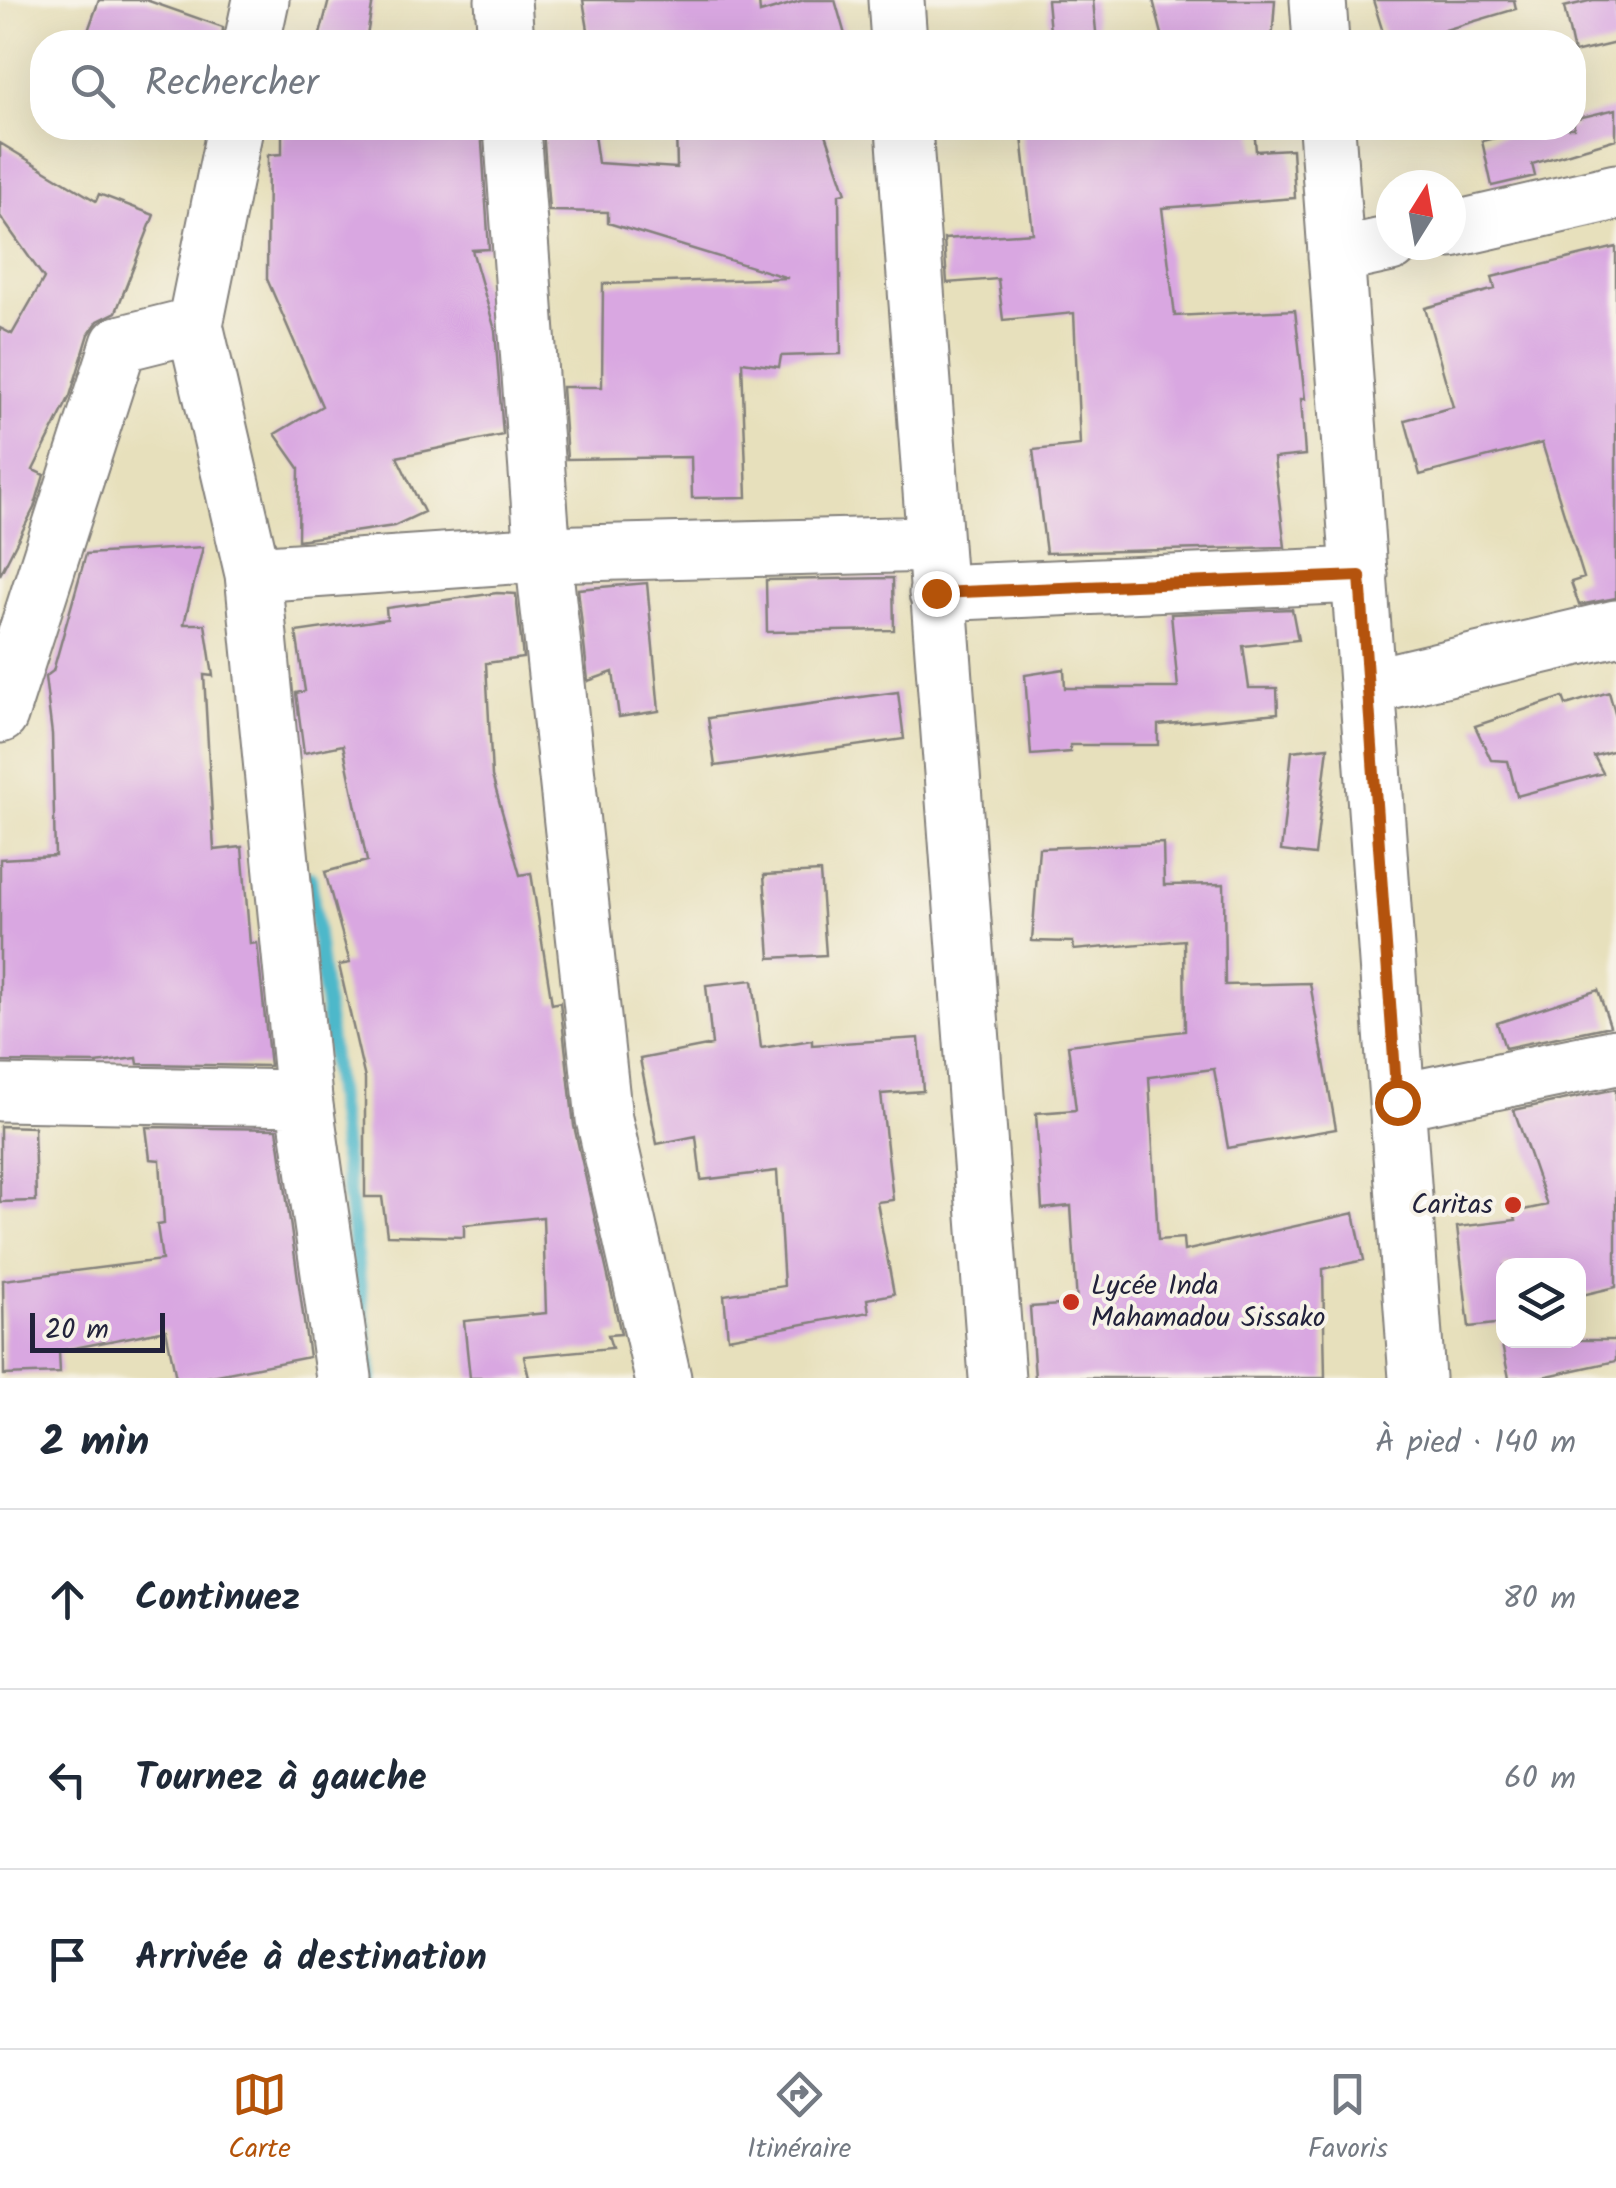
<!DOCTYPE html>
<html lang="fr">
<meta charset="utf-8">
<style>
:root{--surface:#fff;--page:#f6f6f7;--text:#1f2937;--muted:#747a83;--line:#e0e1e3;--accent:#b45309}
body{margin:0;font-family:Kalam,sans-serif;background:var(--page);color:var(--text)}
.controls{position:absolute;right:30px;bottom:30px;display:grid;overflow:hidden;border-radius:20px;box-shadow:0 10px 40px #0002}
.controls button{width:90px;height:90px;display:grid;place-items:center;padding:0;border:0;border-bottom:2px solid var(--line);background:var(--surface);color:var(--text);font:50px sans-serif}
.compass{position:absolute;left:1376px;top:170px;width:90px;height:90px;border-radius:50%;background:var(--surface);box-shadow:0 10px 40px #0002;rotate:11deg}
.scale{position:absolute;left:30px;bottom:25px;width:135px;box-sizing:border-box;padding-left:10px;border:5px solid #22223b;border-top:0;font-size:28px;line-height:35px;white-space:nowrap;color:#22223b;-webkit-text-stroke:8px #f7f3e8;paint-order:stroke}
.stop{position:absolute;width:30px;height:30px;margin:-22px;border:8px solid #b45309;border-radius:50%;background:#fff}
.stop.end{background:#b45309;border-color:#fff;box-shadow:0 2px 10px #0008}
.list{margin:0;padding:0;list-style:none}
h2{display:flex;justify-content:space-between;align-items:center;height:130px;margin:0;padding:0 40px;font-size:42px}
h2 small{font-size:32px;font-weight:400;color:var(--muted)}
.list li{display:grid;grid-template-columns:65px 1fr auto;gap:30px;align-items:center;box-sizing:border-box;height:180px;padding:0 40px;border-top:2px solid var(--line)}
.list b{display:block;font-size:38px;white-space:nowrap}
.list em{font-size:32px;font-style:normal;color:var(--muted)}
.icon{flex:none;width:55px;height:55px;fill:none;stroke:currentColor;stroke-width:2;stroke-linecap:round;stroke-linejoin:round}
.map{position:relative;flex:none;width:1616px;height:1378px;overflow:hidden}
.search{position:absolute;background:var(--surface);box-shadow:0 10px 40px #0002;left:30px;right:30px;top:30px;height:110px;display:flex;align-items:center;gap:25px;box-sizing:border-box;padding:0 35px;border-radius:40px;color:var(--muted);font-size:38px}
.sheet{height:670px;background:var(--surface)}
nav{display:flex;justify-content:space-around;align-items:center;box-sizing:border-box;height:140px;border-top:2px solid var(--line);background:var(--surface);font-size:28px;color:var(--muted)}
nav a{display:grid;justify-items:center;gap:5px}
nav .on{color:var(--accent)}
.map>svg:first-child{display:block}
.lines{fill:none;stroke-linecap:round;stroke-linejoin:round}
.stream{stroke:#4db8ca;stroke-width:14}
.building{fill:#d9a7e1}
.minor-casing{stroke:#84817c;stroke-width:59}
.minor{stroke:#fff;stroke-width:55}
.route{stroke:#b45309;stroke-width:12}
.poi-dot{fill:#c8321e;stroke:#f7f3e8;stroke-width:4}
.labels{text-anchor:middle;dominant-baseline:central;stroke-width:8;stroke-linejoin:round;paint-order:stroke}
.poi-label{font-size:28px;fill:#22223b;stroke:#f7f3e8;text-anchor:end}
</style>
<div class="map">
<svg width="1616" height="1378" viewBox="0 0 1616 1378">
<rect width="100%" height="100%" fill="#f7f3e8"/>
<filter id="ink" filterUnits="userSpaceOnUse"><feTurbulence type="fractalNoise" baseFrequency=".01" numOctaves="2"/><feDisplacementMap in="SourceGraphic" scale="20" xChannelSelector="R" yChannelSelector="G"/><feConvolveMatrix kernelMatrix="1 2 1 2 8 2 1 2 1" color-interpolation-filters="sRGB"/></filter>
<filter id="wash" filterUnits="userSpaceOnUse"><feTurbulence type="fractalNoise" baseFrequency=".0048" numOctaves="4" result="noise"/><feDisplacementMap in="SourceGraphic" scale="40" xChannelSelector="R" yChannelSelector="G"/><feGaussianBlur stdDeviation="2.25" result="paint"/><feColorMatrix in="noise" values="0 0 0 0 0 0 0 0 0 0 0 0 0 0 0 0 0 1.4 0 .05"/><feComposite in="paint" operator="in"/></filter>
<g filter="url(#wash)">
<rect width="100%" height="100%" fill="#e7e0bc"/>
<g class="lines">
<path class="stream" d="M310 877 371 1378"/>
</g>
<g id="blocks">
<path class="building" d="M99 0H146L223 27 222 42H84Z
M329 0H373L366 42H318Z
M583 0H759L760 13 804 0H835L845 35 820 42H590Z
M1047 0H1093L1097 42H1051Z
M1153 0H1275L1272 42 1163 38Z
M1373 0H1514L1516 9 1405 42H1386Z
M1593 0H1616V43L1574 53 1564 7Z
M1616 109V139L1532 164 1535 176 1492 186 1482 141 1537 128H1574V119Z
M282 128H481L489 249 472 250 495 330 503 435 397 457 424 512 394 526 298 540 299 468 275 434 322 406 267 279 268 155 282 154Z
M593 128 598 163 677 168 676 128H824L846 193 839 194 841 354 781 356 779 367 742 362 747 497 692 498 691 457 567 459 562 387H602L603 284 788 278 608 223V212L549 211 543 130Z
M1021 128H1254L1256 151 1292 149 1295 198 1162 208 1175 316 1295 310 1305 399H1301L1305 455 1274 458 1285 547 1046 553 1033 450 1080 445 1074 313 1003 320 998 279 947 283 944 239 1033 233Z
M0 143 96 201 99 194 154 215 116 312 98 321 89 334 70 396 33 470 44 475 34 508 0 575V328L12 334 44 278 0 216Z
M1616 247V598L1579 605 1571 582 1584 578 1542 443 1420 475 1405 420 1453 407 1425 308 1495 289 1492 277Z
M203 547 184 624H205L213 676 204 675 214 850 242 847 250 944 257 943 270 1066 138 1064 137 1058 96 1063 0 1062V859L55 856 52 734 45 677 53 671 86 554Z
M893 578 894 630 767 632 766 580Z
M647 583 659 711 619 717 613 672 588 681 578 589Z
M497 593 516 594 523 658 486 663 492 776 520 875 531 873 552 1004 560 1002 574 1126 621 1334 608 1335 612 1348 524 1356 529 1378H470L464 1321 546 1313 543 1217 464 1225V1237L387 1235 382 1197H365V1079L339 965 350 963 325 872 367 861 343 745 304 753 296 693 305 691 296 632 387 619 386 608Z
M1292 609 1298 640 1243 646 1249 688H1277L1278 713 1158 725V745H1070V752L1031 755 1025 675 1064 669 1065 688H1178L1171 614Z
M898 692 904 739 715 766 708 718Z
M1609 692 1616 717V750L1594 756 1603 773 1517 796 1508 761 1491 760 1475 726 1563 697 1566 705Z
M1328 747 1315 855 1281 851 1292 751Z
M1163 843 1164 885 1224 884 1225 985 1310 983 1336 1129 1228 1148 1214 1069 1149 1077 1158 1240 1183 1238 1184 1251 1354 1213 1364 1260 1323 1269 1325 1378H1035L1030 1307 1077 1304 1071 1206 1042 1209 1036 1113 1076 1110 1068 1045 1185 1031 1184 940 1074 950 1073 942 1032 941 1039 848Z
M820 872 826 955 770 958 764 875Z
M753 980 761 1048 812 1040V1045L919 1038 923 1091 881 1094 893 1200 877 1202 894 1294 867 1299 869 1312 728 1338 724 1295 784 1286 777 1171 701 1180 696 1136 657 1144 640 1059 712 1045 706 985Z
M1598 990 1610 1026 1505 1048 1497 1023Z
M1616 1089V1287L1578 1296V1266H1504V1323L1469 1327 1457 1227 1516 1220 1514 1212 1547 1205 1514 1110Z
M0 1126 34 1127 36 1201 0 1202Z
M146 1127 277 1129 309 1357 202 1378H176L166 1330 59 1351 60 1373 4 1375 3 1280 162 1260 157 1225 164 1224 160 1160 150 1159Z
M1501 1340H1616V1361L1538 1378H1509Z"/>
</g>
</g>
<g filter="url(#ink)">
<use href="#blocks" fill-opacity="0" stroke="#84817c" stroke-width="2.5"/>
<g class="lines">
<g class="minor-casing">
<path id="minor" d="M503 0 506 42
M896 0 899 42
M1318 0 1321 42
M252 42 261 0
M235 128 195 325 253 574 304 1098 344 1378
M512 128 543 554 604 1119 663 1378
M904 128 997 1378
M1327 128 1417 1378
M1451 230 1616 192
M1336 256 1391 244
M253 574 543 554 933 544
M937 593 1360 575
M1368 687 1616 628
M0 715 119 344 195 325
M0 1093 304 1098
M1397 1102 1616 1057"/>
</g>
<use href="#minor" class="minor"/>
</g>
</g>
<g class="lines" filter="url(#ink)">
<path class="route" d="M936 593 1360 576 1397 1102"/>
</g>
<g class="poi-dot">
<circle cx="1513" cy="1205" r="10"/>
<circle cx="1071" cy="1302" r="10"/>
</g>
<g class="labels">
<g class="poi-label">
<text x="1493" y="1205">Caritas</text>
<text x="1091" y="1286" text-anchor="start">Lycée Inda<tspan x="1091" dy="32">Mahamadou Sissako</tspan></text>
</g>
</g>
</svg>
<div class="controls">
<button><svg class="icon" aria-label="layers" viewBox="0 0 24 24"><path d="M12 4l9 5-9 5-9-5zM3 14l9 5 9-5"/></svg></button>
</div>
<svg class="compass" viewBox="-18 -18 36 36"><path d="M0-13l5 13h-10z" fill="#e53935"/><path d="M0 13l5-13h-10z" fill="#747a83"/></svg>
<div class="scale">20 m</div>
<div class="stop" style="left:1397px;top:1102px"></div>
<div class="stop end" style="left:936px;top:593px"></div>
<div class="search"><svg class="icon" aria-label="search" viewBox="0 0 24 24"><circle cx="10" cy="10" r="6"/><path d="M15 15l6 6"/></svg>Rechercher</div>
</div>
<section class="sheet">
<h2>2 min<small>À pied · 140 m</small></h2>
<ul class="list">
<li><svg class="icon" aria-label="ahead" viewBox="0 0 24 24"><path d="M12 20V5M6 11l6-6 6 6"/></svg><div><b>Continuez</b></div><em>80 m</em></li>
<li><svg class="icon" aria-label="left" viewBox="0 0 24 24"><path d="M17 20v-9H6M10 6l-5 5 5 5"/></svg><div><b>Tournez à gauche</b></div><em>60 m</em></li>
<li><svg class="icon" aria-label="arrive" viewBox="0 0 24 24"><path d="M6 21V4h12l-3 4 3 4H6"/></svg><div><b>Arrivée à destination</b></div></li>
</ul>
</section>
<nav>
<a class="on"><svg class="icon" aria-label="map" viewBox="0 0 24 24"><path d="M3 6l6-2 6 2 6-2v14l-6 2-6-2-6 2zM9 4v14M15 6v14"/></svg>Carte</a>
<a><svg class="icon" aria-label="directions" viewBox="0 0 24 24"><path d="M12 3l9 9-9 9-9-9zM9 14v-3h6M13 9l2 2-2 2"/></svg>Itinéraire</a>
<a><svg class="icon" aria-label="saved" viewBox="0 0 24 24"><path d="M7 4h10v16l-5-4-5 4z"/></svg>Favoris</a>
</nav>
